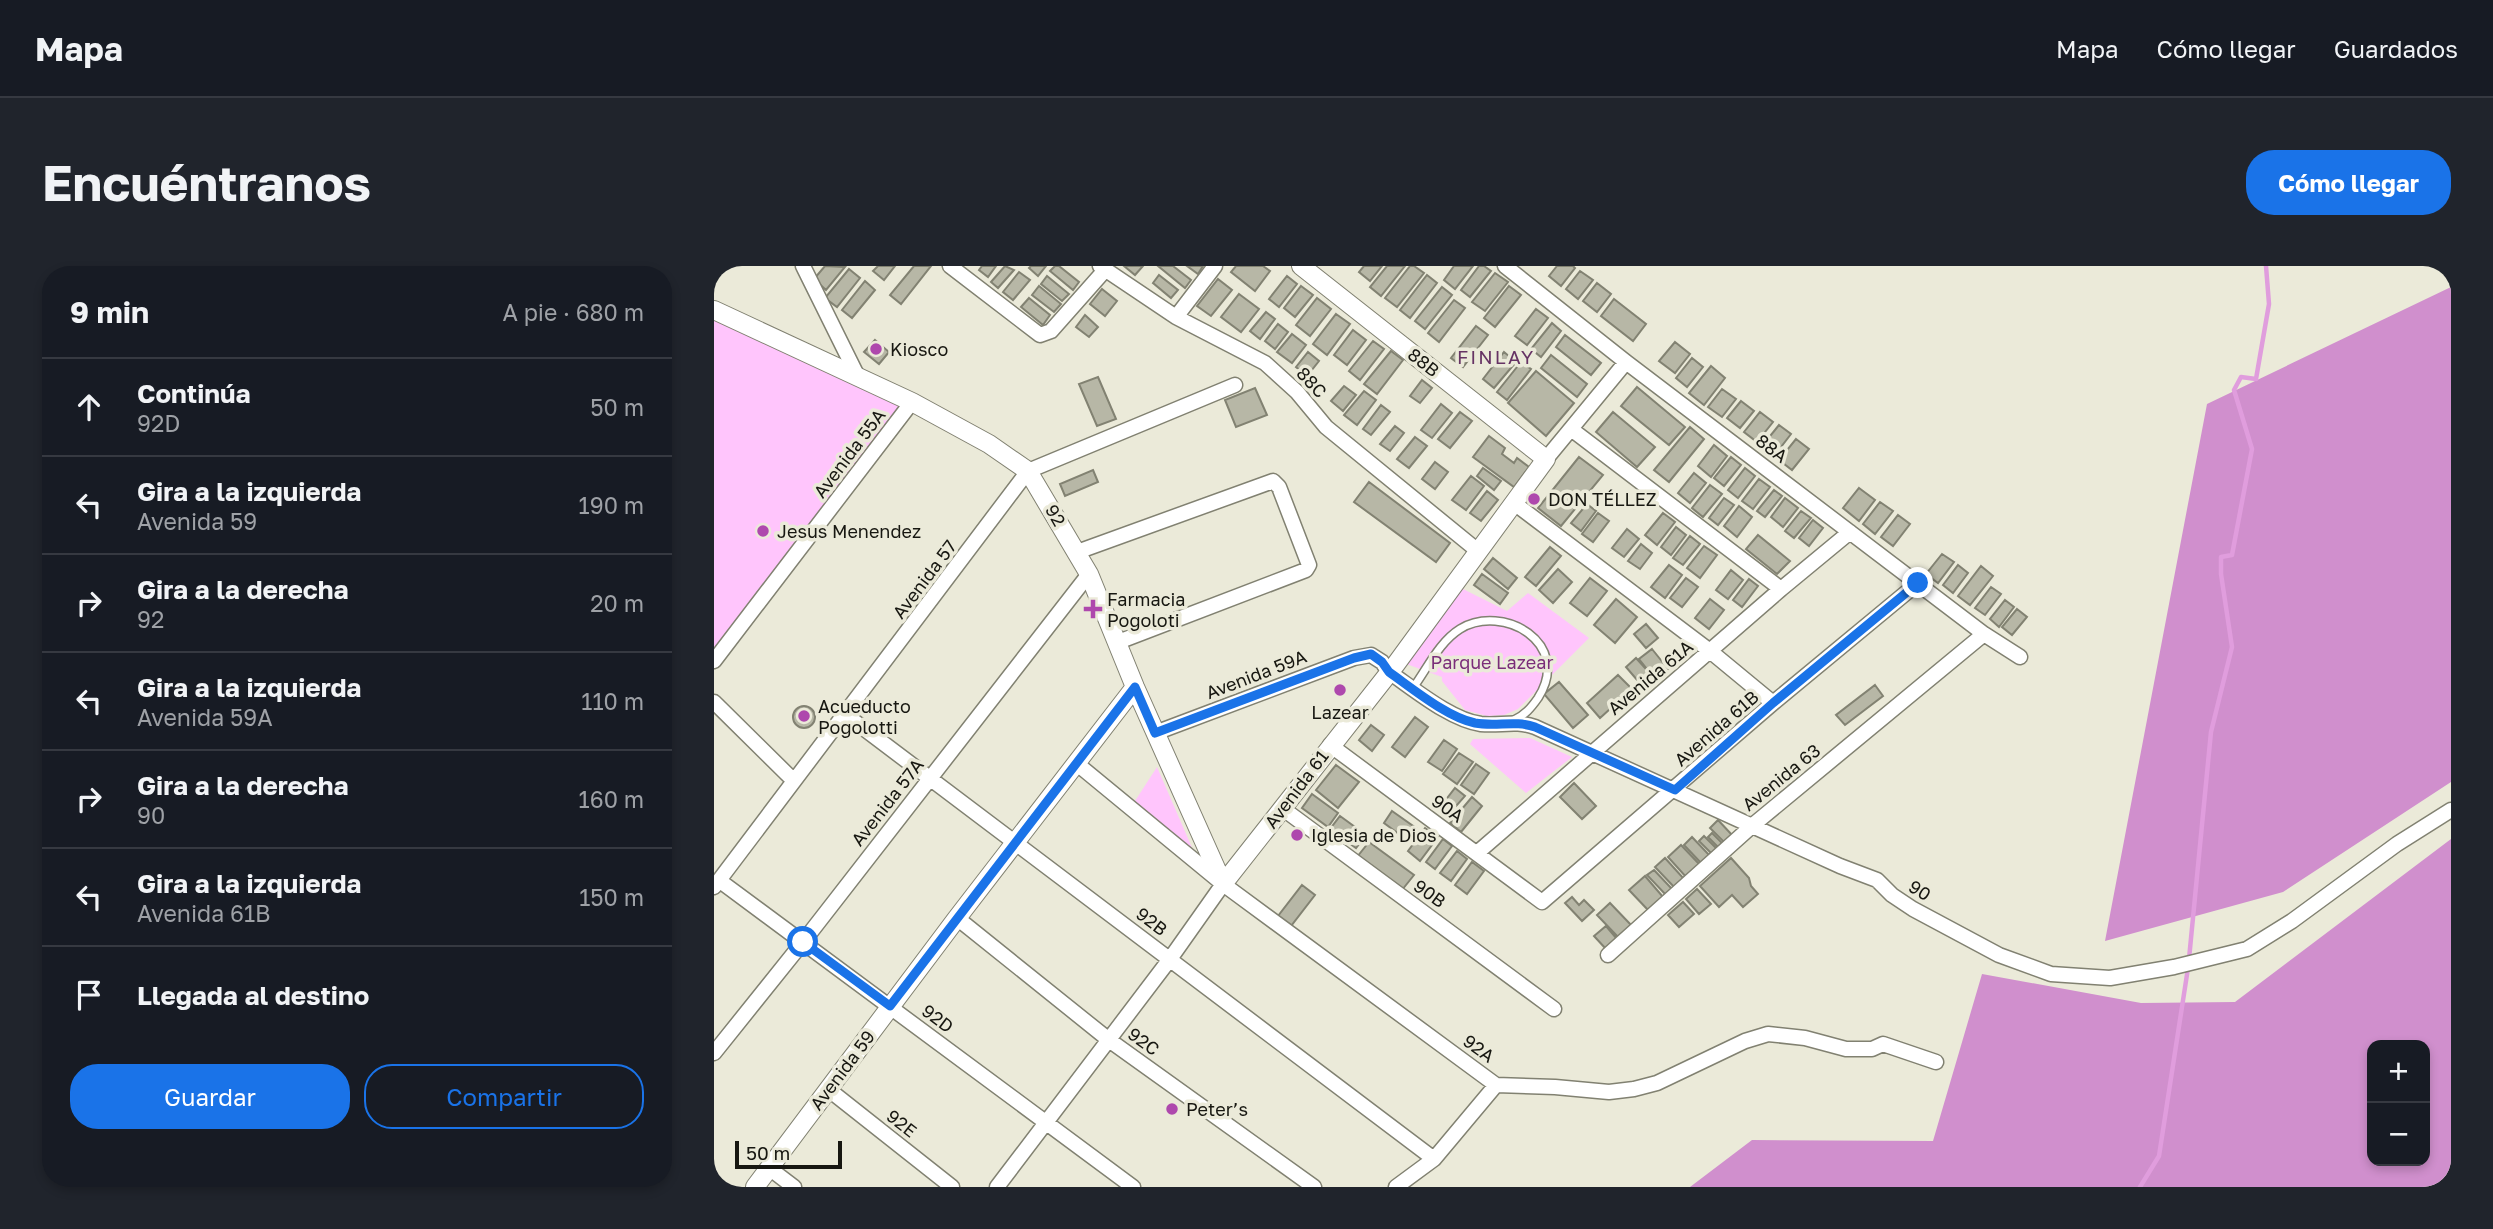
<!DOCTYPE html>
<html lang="es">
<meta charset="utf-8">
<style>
:root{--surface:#171b24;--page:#20242c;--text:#f1f3f6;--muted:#9ea1a6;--line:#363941;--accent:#1a73e8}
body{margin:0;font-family:"Golos Text",sans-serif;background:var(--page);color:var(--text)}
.controls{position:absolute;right:21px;bottom:21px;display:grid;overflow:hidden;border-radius:14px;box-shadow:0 4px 10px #0003}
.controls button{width:63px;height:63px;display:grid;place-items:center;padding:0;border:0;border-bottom:2px solid var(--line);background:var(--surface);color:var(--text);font:35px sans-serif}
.scale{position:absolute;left:21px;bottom:18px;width:107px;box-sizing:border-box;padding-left:7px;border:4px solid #171711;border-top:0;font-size:19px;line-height:24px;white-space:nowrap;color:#171711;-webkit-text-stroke:5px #ebead9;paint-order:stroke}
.stop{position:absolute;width:21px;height:21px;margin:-16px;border:5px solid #1a73e8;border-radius:50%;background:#fff}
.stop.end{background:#1a73e8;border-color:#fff;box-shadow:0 2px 7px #0008}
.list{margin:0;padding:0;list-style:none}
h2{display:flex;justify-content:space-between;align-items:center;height:91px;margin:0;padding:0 28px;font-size:30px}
h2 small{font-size:23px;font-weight:400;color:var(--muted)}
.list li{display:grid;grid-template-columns:46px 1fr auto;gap:21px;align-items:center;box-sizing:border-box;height:98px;padding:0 28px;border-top:2px solid var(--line)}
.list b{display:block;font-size:26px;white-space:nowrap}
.list p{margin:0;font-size:23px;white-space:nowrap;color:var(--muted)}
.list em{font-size:23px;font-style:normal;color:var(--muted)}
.actions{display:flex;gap:14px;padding:21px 28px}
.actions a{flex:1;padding:16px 0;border:2px solid var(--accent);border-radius:28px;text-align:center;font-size:24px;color:var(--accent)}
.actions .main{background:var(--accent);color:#fff}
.icon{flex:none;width:38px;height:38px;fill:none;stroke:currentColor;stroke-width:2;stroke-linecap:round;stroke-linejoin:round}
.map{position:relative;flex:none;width:1737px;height:921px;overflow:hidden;border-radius:28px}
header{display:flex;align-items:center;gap:42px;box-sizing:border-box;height:98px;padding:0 35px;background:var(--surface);border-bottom:2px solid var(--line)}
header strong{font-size:33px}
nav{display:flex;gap:38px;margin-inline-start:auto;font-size:24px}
.intro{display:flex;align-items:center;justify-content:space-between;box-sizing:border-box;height:168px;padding:0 42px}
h1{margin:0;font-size:49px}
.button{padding:18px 32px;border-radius:28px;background:var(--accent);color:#fff;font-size:24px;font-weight:700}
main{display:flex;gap:42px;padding:0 42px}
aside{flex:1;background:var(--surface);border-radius:28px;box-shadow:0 4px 10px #0003}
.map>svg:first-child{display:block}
.green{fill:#ffc5fc}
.forest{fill:#d08fcd;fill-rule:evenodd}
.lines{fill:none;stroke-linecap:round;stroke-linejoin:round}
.stream{stroke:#e09ddd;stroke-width:4.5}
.building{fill:#b7b7a6;stroke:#828272;stroke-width:2}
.service-casing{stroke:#818171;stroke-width:10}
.minor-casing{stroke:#818171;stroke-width:17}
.tertiary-casing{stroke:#818171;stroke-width:20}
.service{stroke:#fff;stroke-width:7}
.minor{stroke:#fff;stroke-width:14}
.tertiary{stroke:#fff;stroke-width:18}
.route{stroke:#1a73e8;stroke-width:9}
.poi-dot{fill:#ae48ad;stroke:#ebead9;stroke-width:2.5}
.labels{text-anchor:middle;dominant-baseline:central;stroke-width:7;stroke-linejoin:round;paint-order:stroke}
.poi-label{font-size:18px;fill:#171711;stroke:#ebead9;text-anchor:start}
.street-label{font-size:18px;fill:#171711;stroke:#ebead9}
.park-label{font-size:18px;fill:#7a2d79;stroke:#ebead9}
.neighbourhood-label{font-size:19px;letter-spacing:2px;fill:#663364;stroke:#ebead9}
</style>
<header>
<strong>Mapa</strong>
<nav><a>Mapa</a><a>Cómo llegar</a><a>Guardados</a></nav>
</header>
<div class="intro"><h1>Encuéntranos</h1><a class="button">Cómo llegar</a></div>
<main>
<aside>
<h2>9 min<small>A pie · 680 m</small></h2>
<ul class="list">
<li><svg class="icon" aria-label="ahead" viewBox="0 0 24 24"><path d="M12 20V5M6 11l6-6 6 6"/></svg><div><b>Continúa</b><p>92D</p></div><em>50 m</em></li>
<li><svg class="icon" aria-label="left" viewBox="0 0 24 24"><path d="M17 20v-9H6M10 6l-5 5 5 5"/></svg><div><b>Gira a la izquierda</b><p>Avenida 59</p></div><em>190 m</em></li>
<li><svg class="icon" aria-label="right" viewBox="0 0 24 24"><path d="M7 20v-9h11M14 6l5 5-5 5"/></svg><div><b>Gira a la derecha</b><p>92</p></div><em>20 m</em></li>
<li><svg class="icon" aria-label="left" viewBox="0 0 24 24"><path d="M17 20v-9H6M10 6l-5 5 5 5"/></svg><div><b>Gira a la izquierda</b><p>Avenida 59A</p></div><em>110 m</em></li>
<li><svg class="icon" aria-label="right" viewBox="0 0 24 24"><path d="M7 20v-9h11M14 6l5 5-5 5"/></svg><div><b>Gira a la derecha</b><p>90</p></div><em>160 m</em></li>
<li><svg class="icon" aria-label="left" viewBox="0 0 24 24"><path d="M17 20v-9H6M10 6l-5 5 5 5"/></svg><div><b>Gira a la izquierda</b><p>Avenida 61B</p></div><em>150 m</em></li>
<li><svg class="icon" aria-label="arrive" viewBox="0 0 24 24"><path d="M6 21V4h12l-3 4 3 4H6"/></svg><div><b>Llegada al destino</b></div></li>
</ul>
<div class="actions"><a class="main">Guardar</a><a>Compartir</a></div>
</aside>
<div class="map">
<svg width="1737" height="921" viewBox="0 0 1737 921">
<rect width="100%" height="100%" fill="#ebead9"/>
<path class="green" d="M0 44 198 136 0 395Z
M749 323 793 345 814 327 875 372 804 443 790 449 773 450 751 444 728 415V411L687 396Z
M816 472 858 491 812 527 756 478 759 473Z
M443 501 479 584 421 535Z"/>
<path class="forest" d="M1737 21V516L1569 626 1391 675 1493 138Z
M1737 573V921H976L1038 874 1219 875 1268 708 1427 737 1521 736ZM1711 779V895H1658V779Z"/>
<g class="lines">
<path class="stream" d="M1475 693 1497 466 1518 381 1507 308V291L1518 289 1538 183 1520 124 1527 111 1542 113 1555 38 1552 0
M1426 921 1445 890 1474 702"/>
</g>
<path class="building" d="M111 0 131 1 112 24 100 13Z
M164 0H181L170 14 159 5Z
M200 0H217L187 38 176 29Z
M268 0H282L274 11 265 4Z
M291 0 300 4 284 22 277 16Z
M317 0H332L324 10 315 2Z
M341 0H345L365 16 359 24 336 5Z
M410 0H429L421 9Z
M444 0H459L477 14 471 22Z
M473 0H489L484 8Z
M522 0H549L556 5 541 25 517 6Z
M650 0H668L656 15 645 6Z
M673 0H691L667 30 656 21Z
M696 0H700L710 7 683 41 671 32Z
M740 0H759L741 23 730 14Z
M765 0H770L777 5 756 31 747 24Z
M843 0H859L861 2 847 20 835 10Z
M135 3 146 12 123 41 111 32Z
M866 5 879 14 864 33 852 23Z
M305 6 316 14 299 34 289 26Z
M781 7 794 16 771 45 758 36Z
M445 9 464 24 457 32 439 17Z
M713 9 723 17 696 52 686 44Z
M333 10 355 28 348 35 327 18Z
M573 10 583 18 565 41 555 33Z
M504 13 518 24 497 50 483 40Z
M151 15 161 24 138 52 128 44Z
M883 17 897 28 883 46 869 35Z
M325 20 347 38 340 46 318 29Z
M587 20 599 29 581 51 570 42Z
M795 20 807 29 781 61 770 52Z
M728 21 738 29 711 63 701 55Z
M388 23 403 35 391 50 376 38Z
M525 28 545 43 527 66 507 51Z
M315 32 336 49 329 59 307 41Z
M603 32 617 43 596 70 582 59Z
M900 33 932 58 919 75 887 50Z
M740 34 751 42 725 76 714 67Z
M822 43 834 52 813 79 801 70Z
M552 46 561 53 546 73 536 65Z
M622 48 636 58 613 89 599 78Z
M371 49 384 61 375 71 362 61Z
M838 57 847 65 827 91 817 83Z
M564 58 574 66 561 83 551 75Z
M762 60 774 69 749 101 737 92Z
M639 64 652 74 633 99 620 89Z
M578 68 592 79 578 97 563 86Z
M851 69 887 97 877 109 842 81Z
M161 74 175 86 165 98 150 86Z
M659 75 670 83 646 114 635 105Z
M961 76 976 88 961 107 945 95Z
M677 85 689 94 663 128 650 118Z
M594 86 605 95 593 110 582 101Z
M790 86 802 96 780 122 769 113Z
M837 89 873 118 863 131 827 102Z
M978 92 989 101 973 121 962 112Z
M807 96 817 103 793 134 783 126Z
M997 100 1011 112 990 139 975 127Z
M822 105 860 137 832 170 794 137Z
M384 111 402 153 383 160 365 118Z
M708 114 718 122 706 137 696 130Z
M630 120 642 129 629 145 617 135Z
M923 121 971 161 955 179 907 140Z
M541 122 553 149 522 161 511 134Z
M1008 123 1022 133 1008 151 994 141Z
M650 125 662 134 643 159 630 149Z
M1027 135 1040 145 1026 162 1013 152Z
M727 138 738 147 718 172 707 164Z
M667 139 676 146 657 169 649 163Z
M746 146 758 155 736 182 724 173Z
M899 146 941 181 923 201 882 166Z
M1046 146 1059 156 1043 176 1030 166Z
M1065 159 1077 168 1060 190 1048 180Z
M681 160 690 167 676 185 666 178Z
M976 161 990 173 955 216 940 204Z
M775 170 791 182 788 188 800 197 803 192 815 201 800 221 759 191Z
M701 171 713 180 695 202 683 193Z
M1082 173 1095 183 1078 204 1065 194Z
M1000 179 1013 190 997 211 984 200Z
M865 191 889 209 847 260 824 242Z
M1017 191 1027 199 1010 220 1000 212Z
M721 196 734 206 721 223 708 213Z
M769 202 787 215 780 224 763 210Z
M1031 202 1041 210 1024 232 1014 224Z
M379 204 384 216 351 230 346 218Z
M980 207 992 217 976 237 964 227Z
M757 210 770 220 752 244 738 234Z
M1045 213 1056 221 1039 243 1028 235Z
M655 216 736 277 722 296 640 236Z
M996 219 1008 228 989 251 978 242Z
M1145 222 1161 234 1145 255 1129 242Z
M1060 224 1068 230 1051 251 1043 245Z
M773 225 784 234 767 255 756 247Z
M1010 232 1020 239 1004 259 995 252Z
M1071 232 1084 242 1069 261 1057 251Z
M1166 236 1179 245 1161 268 1149 258Z
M873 238 882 245 867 265 857 257Z
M1025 240 1038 251 1023 271 1010 260Z
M1087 245 1097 252 1080 272 1071 265Z
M884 247 895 255 879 276 868 268Z
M949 247 961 256 943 279 931 269Z
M1184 249 1196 258 1179 280 1167 271Z
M1099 254 1109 262 1095 280 1085 272Z
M962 261 972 269 957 289 947 281Z
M913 263 925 273 910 291 898 282Z
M1044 269 1076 295 1063 308 1032 283Z
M976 270 986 278 969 299 959 292Z
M927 278 938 287 926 303 914 295Z
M990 280 1003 289 986 312 973 302Z
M836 281 847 290 822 320 811 311Z
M1228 288 1240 296 1224 317 1212 308Z
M779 292 803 312 794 323 770 303Z
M955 299 968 309 951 332 937 321Z
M1244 299 1254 307 1239 327 1229 319Z
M1267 300 1279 310 1256 339 1244 330Z
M844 303 858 316 839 337 825 324Z
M1017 304 1029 314 1014 333 1002 324Z
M768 308 794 327 786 338 760 319Z
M876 312 893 325 873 350 856 337Z
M972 312 984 321 968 341 956 332Z
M1035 313 1044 320 1028 341 1019 334Z
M1277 321 1287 328 1271 349 1261 342Z
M902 333 923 351 901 377 880 359Z
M996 333 1010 344 995 363 981 352Z
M1291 334 1300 341 1285 361 1276 353Z
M1303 343 1313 351 1298 369 1288 361Z
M932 358 944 372 932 382 920 368Z
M938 383 954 403 941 413 925 393Z
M922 392 941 413 930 422 912 401Z
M904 409 918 423 886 452 873 437Z
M845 416 874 449 859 462 830 428Z
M1161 419 1169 430 1131 459 1122 449Z
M79 451a11 11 0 1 1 22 0a11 11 0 1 1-22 0Z
M701 451 714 461 691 491 678 481Z
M657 459 670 469 658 485 645 474Z
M730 474 743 483 728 505 714 496Z
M745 487 759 496 743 518 729 508Z
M762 498 775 507 760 528 747 519Z
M622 499 645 516 624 542 602 524Z
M860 517 882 540 868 553 846 531Z
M741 522 751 530 736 547 727 540Z
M598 528 624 547 614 561 588 542Z
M758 531 768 540 747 566 736 557Z
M678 545 702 562 693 574 670 557Z
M626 550 652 569 642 582 616 563Z
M1004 554 1018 569 1010 576 996 562Z
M711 562 724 571 706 595 694 585Z
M998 567 1008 577 1004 581 994 571Z
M990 570 1003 583 998 588 985 575Z
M978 571 996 590 988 598 970 579Z
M729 573 738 580 721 603 712 596Z
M655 576 700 609 688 624 643 591Z
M967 579 986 599 973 612 954 591Z
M743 585 753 593 737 615 726 607Z
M951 592 970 613 961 622 941 601Z
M1017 592 1035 612 1037 620 1044 628 1029 641 1018 629 1005 641 986 620Z
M758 596 770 605 753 628 741 619Z
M940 604 958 623 952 629 933 609Z
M931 610 949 631 934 644 915 624Z
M588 619 601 629 577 660 564 650Z
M983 623 997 638 985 648 972 633Z
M858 631 865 639 870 634 880 644 868 655 851 637Z
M969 636 980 648 965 661 954 649Z
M896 637 918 660 905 672 883 649Z
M892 660 903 673 892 683 880 670Z"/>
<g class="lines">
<g class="service-casing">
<path id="service" d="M699 422C713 403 725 376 746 363 789 337 859 377 824 432 817 442 811 449 800 454"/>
</g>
<g class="minor-casing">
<path id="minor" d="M89 0 143 109
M236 0 326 69 337 65 391 4
M386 0 462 51 551 97 583 126 612 161 764 285
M791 0 912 96 1270 368 1306 391
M462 51 501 0
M857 163 1067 323
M832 193 912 96
M800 237 996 385 1059 437
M363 286 559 215 565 221 595 299 592 304 404 376
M0 395 198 136
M0 436 79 514
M132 449 720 893
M441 467 640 392 657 389 668 396 675 406C700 423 737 454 767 458 786 460 802 454 821 461L1126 600 1163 614 1178 629 1199 643 1285 689 1337 708 1396 712 1460 701 1533 683 1578 655 1683 578 1737 544
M616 479 828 636 1059 437 1204 317
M362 497 509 618 782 819 841 821 895 826 920 823 943 817 1031 775 1054 768 1091 772 1132 783H1158L1169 778 1222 796
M568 542 840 743
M763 587 1067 323 1136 266
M6 615 419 921
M0 621 314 205 521 119
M243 652 395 774 600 921
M894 689 1039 559 1270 368
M0 787 89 676 375 308
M114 823 238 921
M55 902 80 921
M283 921 456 693 509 618
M682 921 720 893 782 819"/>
</g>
<g class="tertiary-casing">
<path id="tertiary" d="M0 44 198 136 275 178 314 205 375 308 421 421 509 618 682 398 832 193 587 0
M41 921 243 652 421 421"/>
</g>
<use href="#service" class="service"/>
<use href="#minor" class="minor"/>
<use href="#tertiary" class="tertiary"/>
</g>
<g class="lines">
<path class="route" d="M89 676 176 740 421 421 441 467 640 392 657 388 668 396 675 406C699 423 733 451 761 457 782 461 801 454 821 461L961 524 1059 437 1204 317"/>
</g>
<g class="poi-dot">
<circle cx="162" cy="83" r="7"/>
<circle cx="820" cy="233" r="7"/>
<circle cx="49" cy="265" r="7"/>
<path d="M375.5 332.5h7v7h7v7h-7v7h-7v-7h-7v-7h7z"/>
<circle cx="626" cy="424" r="7"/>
<circle cx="90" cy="450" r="7"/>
<circle cx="583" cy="569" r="7"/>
<circle cx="458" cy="843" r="7"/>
</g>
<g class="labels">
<g class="poi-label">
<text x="176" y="83">Kiosco</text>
<text x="834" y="233">DON TÉLLEZ</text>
<text x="63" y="265">Jesus Menendez</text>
<text x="393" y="333">Farmacia<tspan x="393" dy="21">Pogoloti</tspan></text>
<text x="104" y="440">Acueducto<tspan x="104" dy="21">Pogolotti</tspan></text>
<text x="626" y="446" text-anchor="middle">Lazear</text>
<text x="597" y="569">Iglesia de Dios</text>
<text x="472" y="843">Peter’s</text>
</g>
<g class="street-label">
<text transform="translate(710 96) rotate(38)">88B</text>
<text transform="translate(598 116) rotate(47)">88C</text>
<text transform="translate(1058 182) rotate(37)">88A</text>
<text transform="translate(135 187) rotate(-53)">Avenida 55A</text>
<text transform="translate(342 249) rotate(60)">92</text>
<text transform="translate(210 313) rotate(-53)">Avenida 57</text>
<text transform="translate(542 408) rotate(-21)">Avenida 59A</text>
<text transform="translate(936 411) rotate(-40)">Avenida 61A</text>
<text transform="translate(1002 462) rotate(-41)">Avenida 61B</text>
<text transform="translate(1067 511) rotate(-39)">Avenida 63</text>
<text transform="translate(582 523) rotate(-53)">Avenida 61</text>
<text transform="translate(173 536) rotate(-52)">Avenida 57A</text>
<text transform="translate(734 542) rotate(36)">90A</text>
<text transform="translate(1206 624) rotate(32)">90</text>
<text transform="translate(716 627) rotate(36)">90B</text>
<text transform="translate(438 655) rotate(37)">92B</text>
<text transform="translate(224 752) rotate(37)">92D</text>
<text transform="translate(430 775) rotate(36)">92C</text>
<text transform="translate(765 782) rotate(36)">92A</text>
<text transform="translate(128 804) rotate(-53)">Avenida 59</text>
<text transform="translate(188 857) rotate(38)">92E</text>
</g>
<g class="park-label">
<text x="778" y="396">Parque Lazear</text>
</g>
<g class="neighbourhood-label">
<text x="782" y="90">FINLAY</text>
</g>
</g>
</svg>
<div class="controls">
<button>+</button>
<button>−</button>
</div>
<div class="scale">50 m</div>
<div class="stop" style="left:89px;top:676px"></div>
<div class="stop end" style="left:1204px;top:317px"></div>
</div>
</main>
